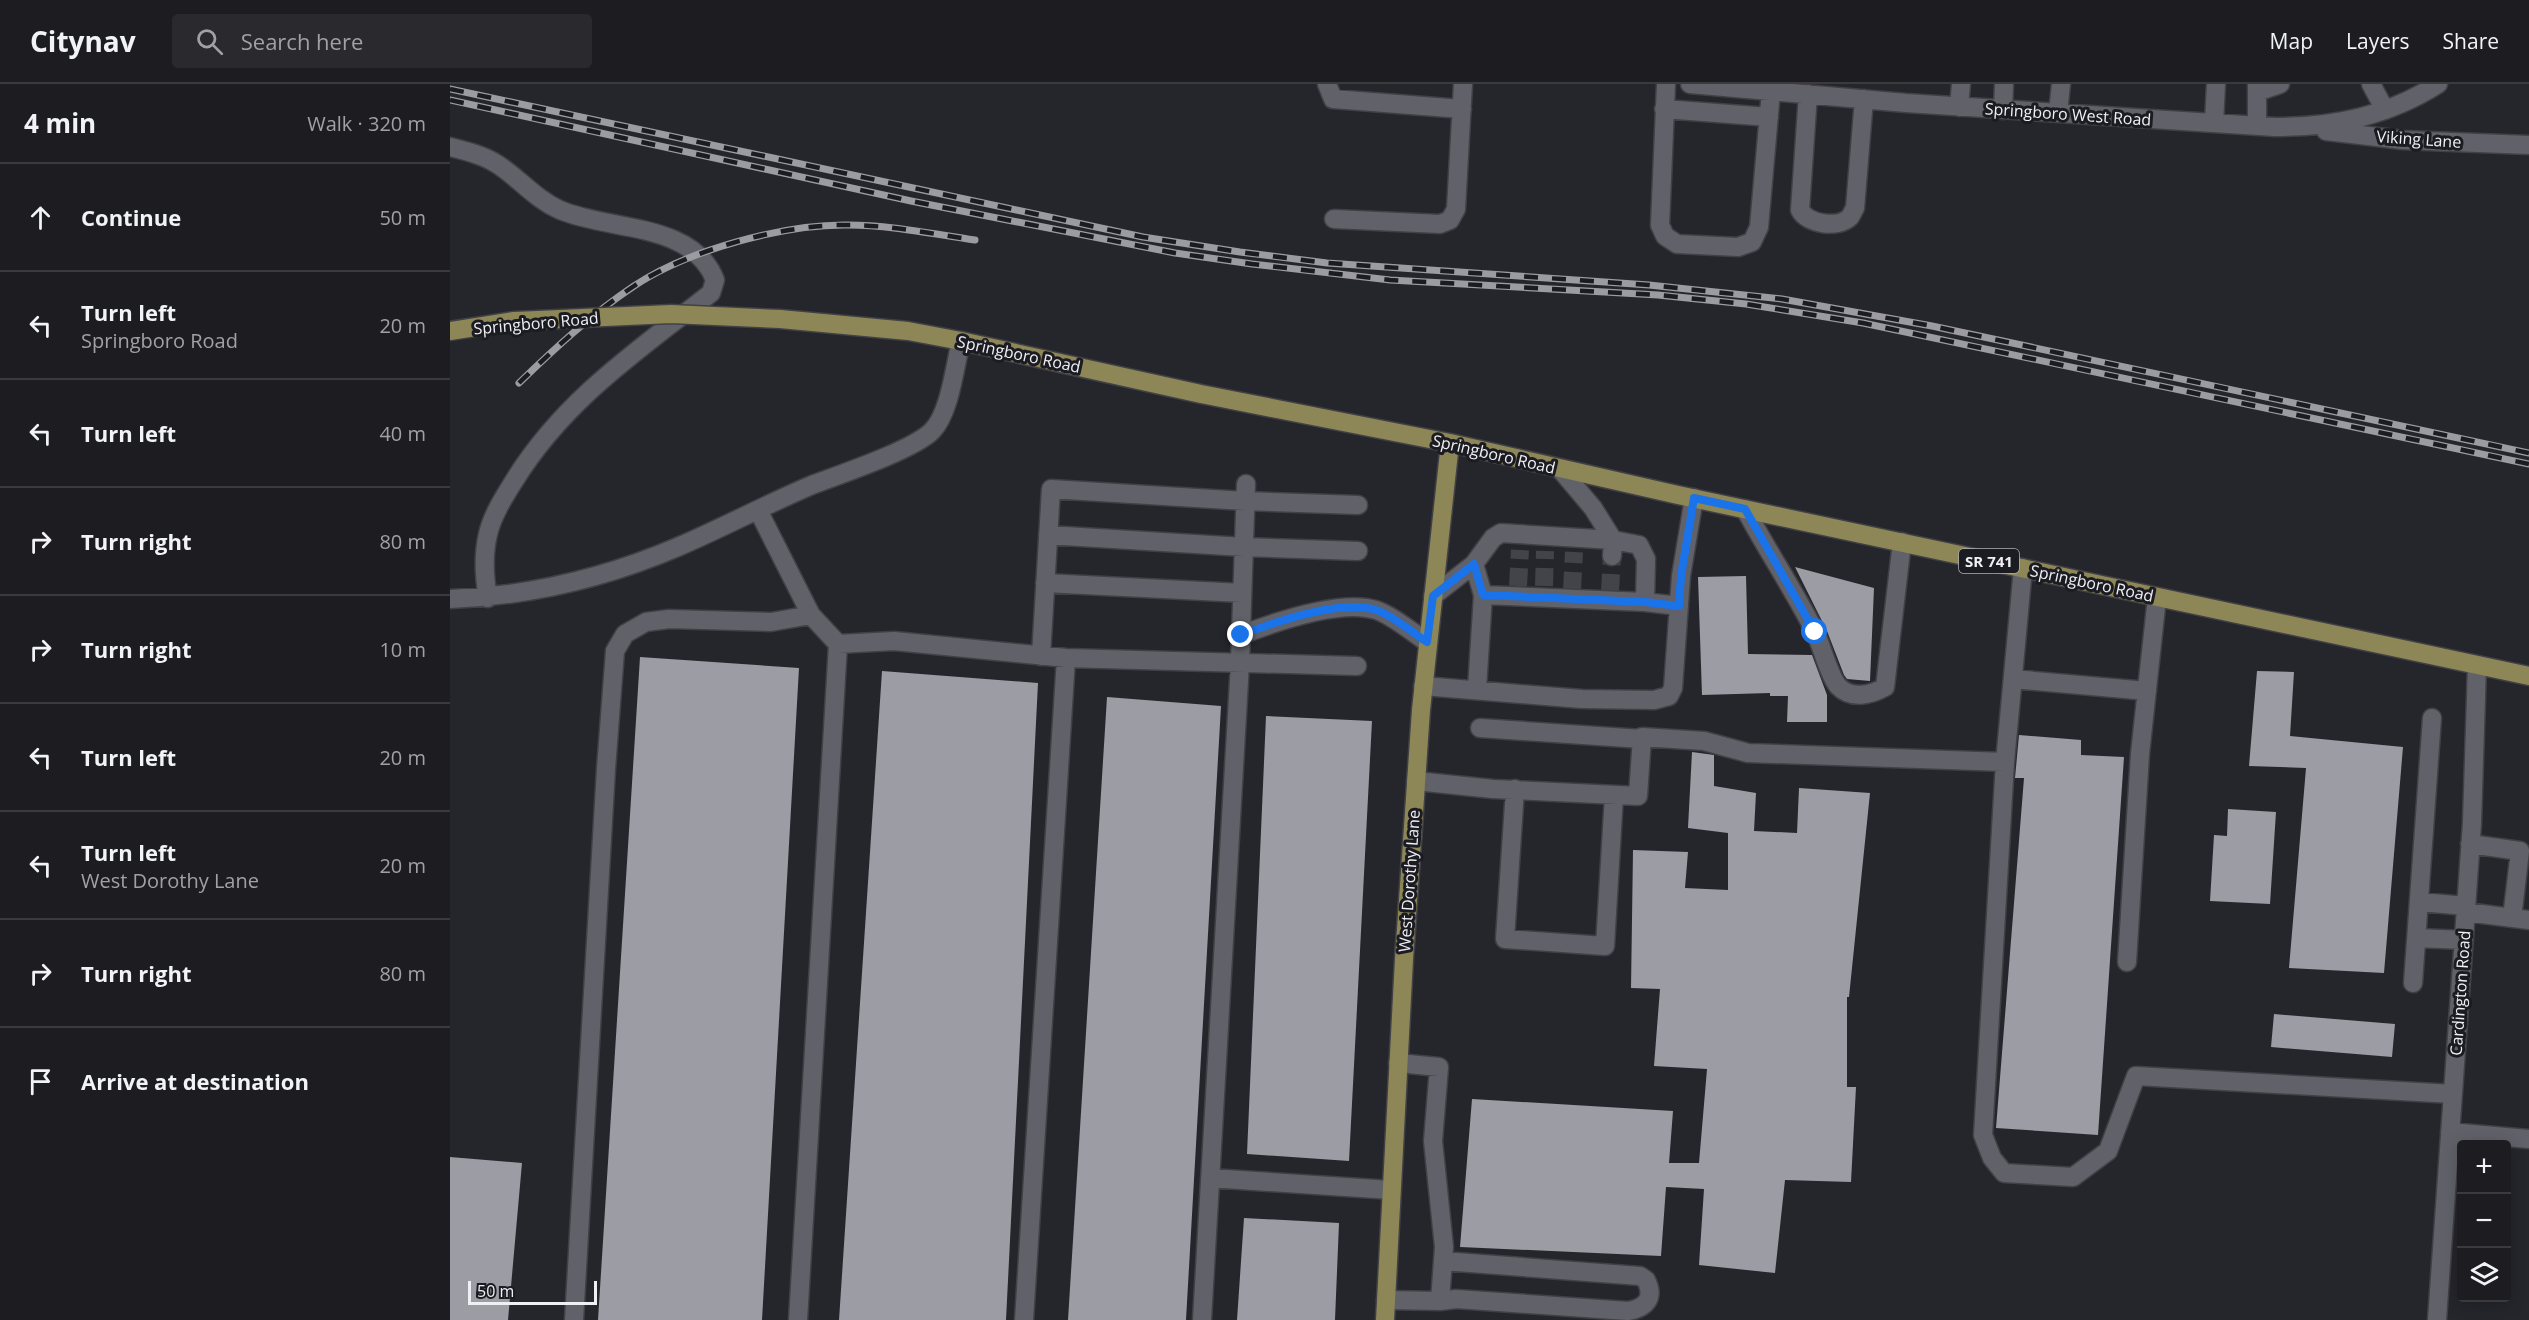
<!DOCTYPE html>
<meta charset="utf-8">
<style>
:root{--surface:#1c1c21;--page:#29292e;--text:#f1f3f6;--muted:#a0a1a5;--line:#3a3a3f}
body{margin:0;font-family:"Open Sans",sans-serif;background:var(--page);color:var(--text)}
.controls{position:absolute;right:18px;bottom:18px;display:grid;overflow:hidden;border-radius:6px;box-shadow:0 3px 15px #0003}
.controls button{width:54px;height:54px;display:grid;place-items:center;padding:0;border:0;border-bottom:2px solid var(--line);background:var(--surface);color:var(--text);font:30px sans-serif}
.scale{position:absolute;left:18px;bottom:15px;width:129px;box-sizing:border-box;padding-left:6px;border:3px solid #efeff4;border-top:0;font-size:16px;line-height:21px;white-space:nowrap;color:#efeff4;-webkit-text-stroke:4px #1b1b22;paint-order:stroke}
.stop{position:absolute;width:18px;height:18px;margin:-14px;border:4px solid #1a73e8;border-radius:50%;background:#fff}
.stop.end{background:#1a73e8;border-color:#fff;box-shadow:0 2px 6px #0008}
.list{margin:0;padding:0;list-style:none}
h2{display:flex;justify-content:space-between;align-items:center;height:78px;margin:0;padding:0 24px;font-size:26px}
h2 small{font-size:20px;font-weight:400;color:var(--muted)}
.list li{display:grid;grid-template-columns:39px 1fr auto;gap:18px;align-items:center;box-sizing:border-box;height:108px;padding:0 24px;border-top:2px solid var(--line)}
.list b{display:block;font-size:22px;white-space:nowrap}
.list p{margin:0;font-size:20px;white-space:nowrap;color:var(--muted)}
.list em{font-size:20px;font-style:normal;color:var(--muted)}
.icon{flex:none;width:33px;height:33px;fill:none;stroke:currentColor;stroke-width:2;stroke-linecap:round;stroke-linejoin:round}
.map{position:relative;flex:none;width:2079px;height:1236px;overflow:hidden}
header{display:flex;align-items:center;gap:36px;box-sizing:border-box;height:84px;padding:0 30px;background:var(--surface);border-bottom:2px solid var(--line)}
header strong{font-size:28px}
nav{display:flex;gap:33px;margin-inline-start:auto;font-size:21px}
.search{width:420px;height:54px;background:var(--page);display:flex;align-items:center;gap:15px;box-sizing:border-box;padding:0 21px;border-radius:6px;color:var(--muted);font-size:22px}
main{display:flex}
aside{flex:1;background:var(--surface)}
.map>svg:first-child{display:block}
.building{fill:#9c9ca5}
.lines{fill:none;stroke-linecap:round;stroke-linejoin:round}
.minor-tunnel{stroke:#43434a;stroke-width:18;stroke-dasharray:18 9;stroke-linecap:butt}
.minor-casing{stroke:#404045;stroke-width:21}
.major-casing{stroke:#404045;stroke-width:21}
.minor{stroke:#616169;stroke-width:18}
.major{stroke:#8d8656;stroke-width:18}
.rail-casing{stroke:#9b9ba1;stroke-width:7}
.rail{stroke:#1b1b22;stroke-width:4.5;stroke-dasharray:14;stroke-linecap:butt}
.major-bridge-casing{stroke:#404045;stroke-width:21;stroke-linecap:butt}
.major-bridge{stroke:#8d8656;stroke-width:18}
.route{stroke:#1a73e8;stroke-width:8}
.labels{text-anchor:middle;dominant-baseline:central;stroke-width:6;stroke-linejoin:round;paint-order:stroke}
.shield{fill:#1b1b22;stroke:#afafb5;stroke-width:1.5}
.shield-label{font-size:15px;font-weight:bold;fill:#efeff4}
.street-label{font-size:16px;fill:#efeff4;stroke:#1b1b22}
</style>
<header>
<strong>Citynav</strong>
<div class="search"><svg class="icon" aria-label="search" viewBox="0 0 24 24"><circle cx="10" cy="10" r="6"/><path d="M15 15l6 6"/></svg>Search here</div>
<nav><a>Map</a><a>Layers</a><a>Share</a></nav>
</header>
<main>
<aside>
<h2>4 min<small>Walk · 320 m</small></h2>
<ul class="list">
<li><svg class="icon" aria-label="ahead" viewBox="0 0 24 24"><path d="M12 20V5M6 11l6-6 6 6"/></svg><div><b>Continue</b></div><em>50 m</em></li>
<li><svg class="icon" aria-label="left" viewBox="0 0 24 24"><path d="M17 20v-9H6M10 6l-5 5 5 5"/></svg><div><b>Turn left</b><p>Springboro Road</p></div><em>20 m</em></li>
<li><svg class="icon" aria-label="left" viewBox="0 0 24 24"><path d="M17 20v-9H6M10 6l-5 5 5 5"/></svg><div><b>Turn left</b></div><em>40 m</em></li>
<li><svg class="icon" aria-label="right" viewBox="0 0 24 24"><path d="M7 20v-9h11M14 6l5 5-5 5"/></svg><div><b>Turn right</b></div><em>80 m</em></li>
<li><svg class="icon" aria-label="right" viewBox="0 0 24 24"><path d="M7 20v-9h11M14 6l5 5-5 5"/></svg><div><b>Turn right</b></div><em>10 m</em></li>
<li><svg class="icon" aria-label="left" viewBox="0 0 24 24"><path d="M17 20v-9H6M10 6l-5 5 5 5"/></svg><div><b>Turn left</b></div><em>20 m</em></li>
<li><svg class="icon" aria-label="left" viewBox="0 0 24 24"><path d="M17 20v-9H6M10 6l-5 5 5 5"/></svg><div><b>Turn left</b><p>West Dorothy Lane</p></div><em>20 m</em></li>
<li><svg class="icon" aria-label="right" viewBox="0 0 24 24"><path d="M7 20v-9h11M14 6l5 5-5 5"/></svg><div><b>Turn right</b></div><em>80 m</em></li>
<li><svg class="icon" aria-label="arrive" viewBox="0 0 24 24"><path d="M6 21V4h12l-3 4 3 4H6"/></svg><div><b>Arrive at destination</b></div></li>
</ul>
</aside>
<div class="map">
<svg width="2079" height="1236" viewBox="0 0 2079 1236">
<rect width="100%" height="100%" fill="#25252c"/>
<path class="building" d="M1345 483 1424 504 1420 597 1397 595 1394 591 1377 547Z
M1296 492 1298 570 1362 571 1377 611V638H1337L1338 612H1320V609L1252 611 1248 493Z
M190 573 349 584 312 1236H148Z
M432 587 588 599 556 1236H389Z
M1807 587 1844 588 1840 652 1953 663 1934 889 1839 884 1856 684 1799 682Z
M657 613 771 622 736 1236H618Z
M816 632 922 637 899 1077 797 1070Z
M1569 651 1631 656V671L1674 673 1648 1051 1546 1044 1574 694H1565Z
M1242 668 1264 671V702L1306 709 1304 747 1347 749 1349 704 1420 709 1399 913H1397V1003H1406L1401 1098 1335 1096 1325 1189 1249 1181 1254 1105 1216 1103 1211 1172 1010 1163 1022 1015 1223 1027 1219 1079H1249L1257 985 1204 982 1210 905 1181 904 1183 766 1238 768 1235 804 1278 806V749L1238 744Z
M1778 725 1826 728 1820 820 1760 817 1764 751 1777 752Z
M1824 930 1945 940 1942 973 1821 963Z
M0 1073 72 1079 58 1236H0Z
M794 1134 889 1139 885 1236H787Z"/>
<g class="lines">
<path class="minor-tunnel" d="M1068 502 1070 466
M1094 502 1095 467
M1122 506 1124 468
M1160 508 1162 472"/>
<g class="minor-casing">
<path id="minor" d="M877 0 883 15 1012 25
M1216 0 1210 141 1215 152 1227 160 1288 163 1302 158 1309 143 1321 7
M1240 0 1456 19 1825 43C1884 43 1938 32 1988 0
M1921 0 1935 26
M1807 8 1830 0
M1358 10 1350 126C1357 140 1388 145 1400 133 1402 130 1403 127 1405 124L1414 15
M1509 23 1511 0
M1214 25 1319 33
M1553 26 1554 0
M1608 29 1611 0
M1764 39 1766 0
M1807 42V0
M1876 47 1953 56 2079 61
M0 63C16 67 33 71 47 80 69 94 85 115 110 126 159 147 243 138 265 196L261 209C187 267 114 316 64 397 54 413 42 432 38 450 33 471 34 492 38 514
M884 135 990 140 1000 136 1006 125 1013 0
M1110 385 1143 424 1163 456 1162 472
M1295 425C1317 466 1343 505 1364 546 1372 561 1378 590 1388 602 1401 616 1421 611 1435 603L1452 458
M308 426 361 531 388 560 348 1236
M598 451 794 463 908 467
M1024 480 1033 511 1195 518 1229 522
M595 499 792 509
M983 512 1024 480 1043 454 1051 449 1163 456 1189 461 1196 475 1195 518
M0 515C78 512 158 493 230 462 274 443 317 420 362 401 391 390 463 366 482 347 500 329 505 281 511 257
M791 551C825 538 891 515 926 526 942 531 963 549 977 558
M388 560 444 557 616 574 907 582
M591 572 601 405 795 417 908 421
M1563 595 1697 607
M973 602 1132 615 1204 616 1219 612 1223 604 1231 492 1244 414
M1027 605 1033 511
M1030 644 1192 655
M1555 678 1533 1051 1542 1074 1554 1089 1623 1093 1658 1067 1686 992 2003 1010
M966 697 1043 705 1188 712 1192 653 1254 657 1298 669 1555 678 1573 484
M1065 705 1055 855 1155 862 1164 711
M2020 760 2070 767 2062 834
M1970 818 2016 822
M2016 828 2079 836
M1967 854 2014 856
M1677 878 1690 670 1707 513
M1963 899 1982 634
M2000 1048 2079 1055
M760 1094 941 1106
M936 1216 990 1217 994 1163 983 1057 989 983 948 979
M990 1217 1006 1215 1178 1227C1196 1224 1205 1214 1196 1196L1190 1192 993 1177
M124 1236 156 685 165 567 175 550 196 538 219 535 321 538 361 531
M574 1236 616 574
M752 1236 790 579 796 400
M1987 1236 2022 739 2027 581"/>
</g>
<g class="major-casing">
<path id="major" d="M330 235 458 247 511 257 751 310 1000 359 1228 411 2079 592
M0 247 64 237 111 235
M935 1236 954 875 971 626 1000 359"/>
</g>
<use href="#minor" class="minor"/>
<use href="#major" class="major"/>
<g class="rail-casing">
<path id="rail" d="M0 5 693 153 790 168 877 179 1199 201 1332 215 1482 242 2079 369
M0 16 461 117 725 169 802 180 940 196 1208 211 1296 220 1413 239 2079 380
M69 299C105 264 142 230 184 202 238 166 334 140 398 141 440 141 483 150 525 156"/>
</g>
<use href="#rail" class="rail"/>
<g class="major-bridge-casing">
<path id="major-bridge" d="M111 235 221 230 330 235"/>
</g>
<use href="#major-bridge" class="major-bridge"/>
</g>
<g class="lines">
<path class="route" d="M791 551C825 538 891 515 926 526 942 531 963 549 977 558L983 512 1024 480 1033 511 1195 518 1229 522 1231 492 1244 414 1295 425 1365 548"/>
</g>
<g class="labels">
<rect class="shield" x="1509" y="465" width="60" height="24" rx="4.5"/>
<g class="shield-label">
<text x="1539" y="477">SR 741</text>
</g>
<g class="street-label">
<text transform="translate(1618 30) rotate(4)">Springboro West Road</text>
<text transform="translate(1969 55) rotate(4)">Viking Lane</text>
<text transform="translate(86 239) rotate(-5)">Springboro Road</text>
<text transform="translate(569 270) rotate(12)">Springboro Road</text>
<text transform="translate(1044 370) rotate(13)">Springboro Road</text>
<text transform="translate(1642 499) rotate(12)">Springboro Road</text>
<text transform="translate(959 797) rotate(-86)">West Dorothy Lane</text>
<text transform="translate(2010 909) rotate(-86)">Cardington Road</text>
</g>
</g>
</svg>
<div class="controls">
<button>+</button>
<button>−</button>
<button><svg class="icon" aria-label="layers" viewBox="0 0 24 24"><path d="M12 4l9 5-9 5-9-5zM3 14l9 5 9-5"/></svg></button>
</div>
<div class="scale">50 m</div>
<div class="stop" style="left:1365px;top:548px"></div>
<div class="stop end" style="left:791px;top:551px"></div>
</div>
</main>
